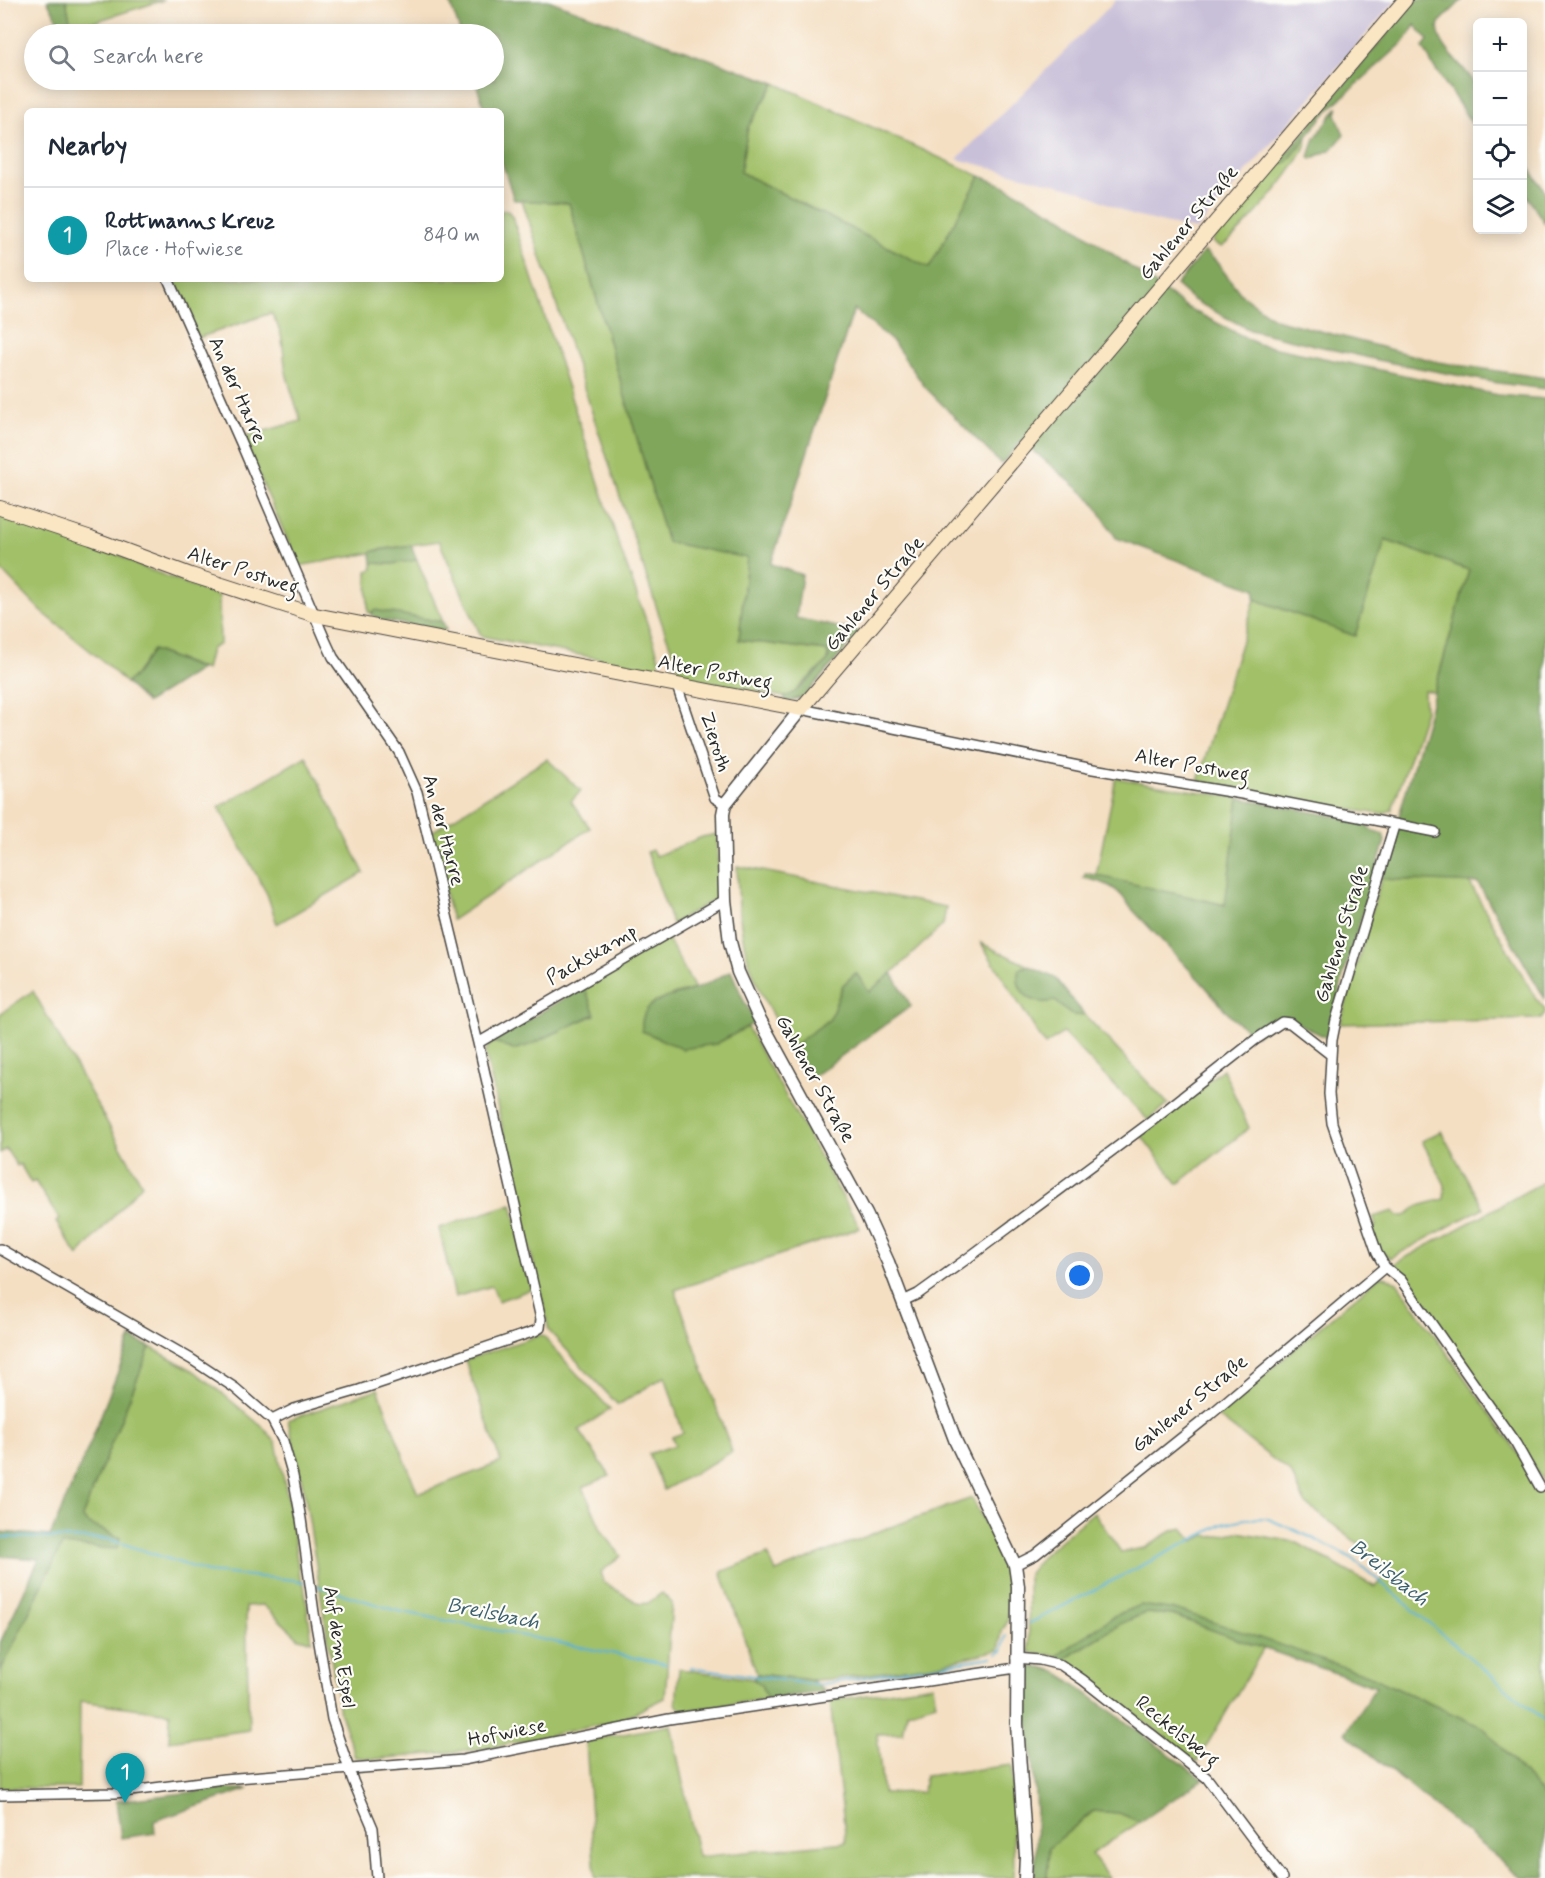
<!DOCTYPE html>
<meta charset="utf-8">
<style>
:root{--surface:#fff;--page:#f2f2f3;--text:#1f2937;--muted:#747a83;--line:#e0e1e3;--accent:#db2777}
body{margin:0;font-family:Mynerve,sans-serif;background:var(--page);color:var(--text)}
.controls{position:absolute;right:18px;top:18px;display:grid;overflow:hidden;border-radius:9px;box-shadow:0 3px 15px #0003}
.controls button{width:54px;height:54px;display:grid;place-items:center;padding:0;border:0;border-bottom:2px solid var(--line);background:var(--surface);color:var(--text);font:30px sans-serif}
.you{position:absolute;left:1080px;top:1276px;width:21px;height:21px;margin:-15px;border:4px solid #fff;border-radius:50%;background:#1a73e8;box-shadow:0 0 0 9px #1a73e833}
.badge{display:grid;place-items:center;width:39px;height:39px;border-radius:50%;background:var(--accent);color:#fff;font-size:20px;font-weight:700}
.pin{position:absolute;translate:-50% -50px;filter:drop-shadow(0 2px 3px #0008)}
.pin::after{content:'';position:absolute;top:32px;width:21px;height:18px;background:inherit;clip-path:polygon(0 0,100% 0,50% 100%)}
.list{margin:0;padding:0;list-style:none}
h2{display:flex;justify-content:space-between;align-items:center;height:78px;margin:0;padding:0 24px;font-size:26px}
h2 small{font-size:20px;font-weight:400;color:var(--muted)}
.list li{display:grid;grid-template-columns:39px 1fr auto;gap:18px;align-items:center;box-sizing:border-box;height:96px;padding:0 24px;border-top:2px solid var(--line)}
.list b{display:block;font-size:22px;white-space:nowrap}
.list p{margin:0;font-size:20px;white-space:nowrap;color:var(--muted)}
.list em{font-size:20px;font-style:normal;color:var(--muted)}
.icon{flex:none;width:33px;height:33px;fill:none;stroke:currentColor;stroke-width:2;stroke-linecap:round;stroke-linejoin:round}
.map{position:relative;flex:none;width:1545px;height:1878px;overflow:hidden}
.search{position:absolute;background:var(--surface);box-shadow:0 3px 15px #0003;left:24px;top:24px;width:480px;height:66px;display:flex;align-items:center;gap:15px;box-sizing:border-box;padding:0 21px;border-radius:33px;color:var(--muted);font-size:22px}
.panel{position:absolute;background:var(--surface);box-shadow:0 3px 15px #0003;left:24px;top:108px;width:480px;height:174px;border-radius:9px}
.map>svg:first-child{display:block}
.industrial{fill:#c8bfd8}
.green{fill:#a1c068;stroke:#66764a;stroke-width:1.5}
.forest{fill:#80a65c;stroke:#566844;stroke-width:1.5}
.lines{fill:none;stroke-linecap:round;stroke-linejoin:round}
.stream{stroke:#55b0d3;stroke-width:2}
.minor-casing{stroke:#494642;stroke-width:12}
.tertiary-casing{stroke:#494642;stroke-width:15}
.secondary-casing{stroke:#494642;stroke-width:16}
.minor{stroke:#fff;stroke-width:9}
.tertiary{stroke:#fff;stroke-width:12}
.secondary{stroke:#fbe6c4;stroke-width:14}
.labels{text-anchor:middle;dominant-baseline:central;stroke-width:4.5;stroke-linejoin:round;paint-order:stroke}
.street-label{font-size:20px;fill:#2b2b2b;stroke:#fdfcf7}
.water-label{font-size:21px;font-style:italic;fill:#3c606e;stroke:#fdfcf7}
</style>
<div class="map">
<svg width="1545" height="1878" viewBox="0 0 1545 1878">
<rect width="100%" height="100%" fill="#fdfcf7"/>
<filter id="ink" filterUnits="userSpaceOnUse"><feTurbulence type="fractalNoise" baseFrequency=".0167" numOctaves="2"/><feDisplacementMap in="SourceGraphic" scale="12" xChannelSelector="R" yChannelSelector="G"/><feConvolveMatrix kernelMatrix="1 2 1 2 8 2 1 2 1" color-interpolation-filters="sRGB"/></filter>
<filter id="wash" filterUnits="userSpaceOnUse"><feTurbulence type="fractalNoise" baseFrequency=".008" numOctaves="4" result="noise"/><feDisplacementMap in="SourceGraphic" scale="24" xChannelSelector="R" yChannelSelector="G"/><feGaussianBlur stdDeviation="1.35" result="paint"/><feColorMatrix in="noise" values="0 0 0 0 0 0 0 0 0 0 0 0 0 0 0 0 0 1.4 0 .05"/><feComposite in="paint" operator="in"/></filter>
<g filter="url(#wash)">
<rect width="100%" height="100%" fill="#f4dfc3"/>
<path class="industrial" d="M1116 0H1394L1395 1 1196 230 1134 216 1082 191 957 159Z"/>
<path class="green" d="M66 0H164L71 29Z
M775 83 980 176 929 268 740 172 748 127Z
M1307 138C1307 159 1240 235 1221 247L1213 243 1212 241 1279 162 1283 163 1288 161Z
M522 200 569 203 667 542 747 557 739 640 827 651 828 661 802 684 791 697H784L689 678 679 670 660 618Z
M507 210 512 216 618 542 656 648 659 659 658 665 653 669 481 636 439 541 377 550 371 553 299 566 242 437 301 421C296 406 291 391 287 376 281 351 287 338 271 313L198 338 174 279H501V211Z
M0 514 65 535 122 556 137 565 219 596 220 644 211 649 206 670 153 650 135 675 126 683 105 663 41 611 0 569Z
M1385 540 1469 570 1434 692 1424 690 1425 711 1392 810 1381 814 1346 809 1198 781 1255 599 1355 636Z
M410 560H417L443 622 372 611 371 614 368 612 367 571 373 569 372 563 392 564Z
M306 756 364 873 277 924 267 894 219 807Z
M547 759 581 791 571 801 590 828 452 920 430 833Z
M1116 778 1239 798 1226 905 1096 876Z
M717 834 719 897 672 924 647 852 652 850 656 856 702 837Z
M737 866 946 907 943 925 892 973 869 992 856 973 843 985 830 1019 790 1048C774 1018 756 988 747 955 739 926 738 896 737 866Z
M1381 879 1469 882 1535 997 1545 1009V1014L1541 1019 1340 1024Z
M666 935 695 989 672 995 716 1044 747 1027 860 1228 675 1290 732 1452 664 1490 649 1454 675 1445 672 1437 683 1433 665 1376 618 1405 549 1331 485 1052 492 1042 498 1043 513 1050 595 1015 584 986Z
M981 943 1029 966 1022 967 1027 996 1040 1002 1055 1001C1066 1009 1069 1019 1084 1014L1168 1104 1148 1120 1063 1033 1045 1045Z
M33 991 142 1184 78 1256 56 1222 59 1219 35 1181 31 1183 20 1164 17 1166 6 1149 0 1153V1014Z
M1223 1069 1249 1128 1178 1184 1140 1134Z
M1441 1131 1483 1208 1391 1258 1380 1252 1370 1229 1376 1226 1373 1217 1394 1211 1398 1216H1405L1418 1206 1444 1199 1445 1185 1422 1141Z
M1545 1181V1798L1484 1728 1365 1674 1229 1629 1140 1605 1114 1616 1057 1656 1029 1652 1028 1575 1043 1555 1094 1512 1121 1552 1144 1548 1172 1531 1183 1528 1194 1541 1206 1535 1212 1537 1237 1532 1296 1542 1375 1587 1391 1569 1305 1503 1291 1473 1216 1415 1379 1277H1385L1397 1282 1520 1456 1536 1489 1543 1481 1508 1427 1394 1264Z
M512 1204 532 1289 498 1301 492 1286 455 1297 439 1228Z
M540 1335 545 1337 554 1349 610 1409 579 1430 610 1476 583 1487 602 1531 621 1556 601 1572 603 1582 640 1604 648 1603 662 1593 672 1603 665 1698 618 1721 484 1749 375 1759 355 1757 340 1713 305 1496 288 1420 378 1389 418 1494 501 1462 465 1360Z
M150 1347 194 1371 223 1394 265 1429 276 1443 289 1504 299 1573 304 1585 312 1641 299 1638 263 1605 246 1606 249 1730 169 1741 170 1713 80 1701 79 1788H0V1672L62 1545 116 1549 120 1538 87 1523 82 1517Z
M972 1498 1000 1553 1009 1583 1008 1621 1002 1631 999 1650 934 1665 834 1679 811 1680 757 1674 721 1572 768 1554 776 1572 882 1530Z
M1145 1613 1172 1615 1264 1648 1197 1762 1063 1660 1120 1624Z
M679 1669 753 1679 761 1685 767 1699 690 1710H682L676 1705Z
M933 1685 936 1703 907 1712 903 1733 877 1734 883 1793 923 1792 925 1776 1012 1765 1014 1878H595L586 1741 671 1725 698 1857 846 1842 830 1701Z
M1094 1811 1119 1813 1140 1822 1091 1854 1109 1878H1047L1049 1848Z"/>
<path class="forest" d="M47 0H66L73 34H65Z
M449 0H548L775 83 748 127 740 172 929 268 980 176 1003 185 1064 219 1188 308 1258 344 1498 395 1545 399V999L1478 883 1381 879 1469 570 1385 540 1355 636 1255 599V589L1116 538 1093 501 1022 441 1001 464 925 387 894 343 854 309 771 564 802 575 796 618 860 632 804 697 786 702 784 697C795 696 818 670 828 661L829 656 827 651 739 640 747 558 667 542 569 203 514 200 501 159V111H485L475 80H494V34H461Z
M1415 0H1462L1439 23C1433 45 1468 68 1477 87 1480 97 1478 120 1477 131L1432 64 1423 47 1428 40 1415 25 1405 41 1335 104 1322 117 1288 161 1283 163 1279 162Z
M1338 107 1336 114 1344 135 1332 149 1311 159 1309 157 1315 138Z
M1522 157 1545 191V224L1523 190Z
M1204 251 1215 260 1241 294 1275 319 1438 362 1545 378V389L1498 383 1382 361 1250 330 1193 300 1176 285Z
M411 545 417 560 392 564 372 563 371 553 374 551Z
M375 610 443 622 446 630 443 631 380 620 371 614Z
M153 650 201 669 147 703 126 683 135 675Z
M1239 798 1361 821 1374 832 1383 834 1385 841 1343 976 1329 1039 1285 1017 1255 1036 1231 1017 1204 985 1131 908C1119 888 1106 882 1083 878L1086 873 1225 905Z
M1029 966 1055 978 1084 1014C1069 1019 1066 1009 1055 1001 1050 1002 1044 1003 1040 1002 1024 999 1014 984 1019 969Z
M731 971 745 1003 756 1022 716 1044 682 1049 642 1031C639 997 669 999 693 990 706 985 719 977 731 971Z
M856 973 869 992 892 973 911 1006 808 1080 790 1048 830 1019 843 985Z
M584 986 595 1014 530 1045 513 1050 498 1043 492 1042Z
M131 1338 150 1347 82 1517 87 1523 120 1538 117 1549 62 1545 0 1672V1643L39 1559 0 1556V1532L50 1536 91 1441Z
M1140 1605 1178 1610 1365 1674 1484 1728 1545 1798V1878H1522L1345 1733 1376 1687 1236 1639 1172 1615 1145 1613 1120 1624 1063 1660 1057 1656 1114 1616Z
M1029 1667H1042L1059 1673 1203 1779 1140 1822 1119 1813 1093 1811 1049 1848 1047 1878H1034C1041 1816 1031 1751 1024 1689L1027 1684Z
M757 1674 811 1680 825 1692 767 1699 761 1685 753 1679Z
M219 1789H249L154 1821 155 1833 121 1838 116 1801Z"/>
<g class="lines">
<path class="stream" d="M0 1537 109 1539 207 1572 295 1580 304 1582
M317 1586 398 1611 666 1664
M1030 1623 1223 1524 1245 1519 1266 1518 1308 1536 1352 1558 1545 1721
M997 1654 1002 1651 1006 1636
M690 1667 816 1685 992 1657"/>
</g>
</g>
<g filter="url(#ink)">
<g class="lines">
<g class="minor-casing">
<path id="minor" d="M168 279 241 443 326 642 333 657 399 752 417 792 478 1043 541 1319 540 1328 535 1331 359 1390 294 1409 272 1420
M677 686 715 798 725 804
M801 709 1093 769 1242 794 1435 832
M1394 826 1336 1020 1332 1040 1329 1094 1332 1123 1377 1253 1385 1267 1401 1280 1516 1444 1540 1487
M478 1043 725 900
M0 1249 191 1359 235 1388 272 1420 283 1441 293 1476 301 1519 314 1613 332 1719 353 1781 373 1828 377 1878
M903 1301 918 1294 968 1258 1152 1121 1255 1040 1282 1022 1290 1023 1331 1055
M1015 1565 1035 1555 1210 1415 1385 1267
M1016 1658 1040 1660 1061 1665 1083 1680 1207 1778 1282 1878
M0 1795 115 1793 224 1779 463 1760 669 1719 1016 1668"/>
</g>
<g class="tertiary-casing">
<path id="tertiary" d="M801 709 725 804 723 814 725 900 730 942 738 972 758 1016 866 1214 888 1262 956 1442 1015 1565 1018 1586 1017 1724 1026 1856 1025 1878"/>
</g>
<g class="secondary-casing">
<path id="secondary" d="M0 508 91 538 191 575 315 615 801 709 1405 0"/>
</g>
<use href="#minor" class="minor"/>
<use href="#tertiary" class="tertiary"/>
<use href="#secondary" class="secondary"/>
</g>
</g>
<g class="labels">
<g class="street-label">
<text transform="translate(1189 223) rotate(-50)">Gahlener Straße</text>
<text transform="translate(237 390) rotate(66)">An der Harre</text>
<text transform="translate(243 571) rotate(18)">Alter Postweg</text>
<text transform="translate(875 594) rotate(-50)">Gahlener Straße</text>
<text transform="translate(715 673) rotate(11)">Alter Postweg</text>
<text transform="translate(715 742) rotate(72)">Zieroth</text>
<text transform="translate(1192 766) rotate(10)">Alter Postweg</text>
<text transform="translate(443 830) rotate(75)">An der Harre</text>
<text transform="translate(1342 934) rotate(-73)">Gahlener Straße</text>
<text transform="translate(592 955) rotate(-30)">Packskamp</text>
<text transform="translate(815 1079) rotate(61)">Gahlener Straße</text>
<text transform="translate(1190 1404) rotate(-39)">Gahlener Straße</text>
<text transform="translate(339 1647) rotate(81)">Auf dem Espel</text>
<text transform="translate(1177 1732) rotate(39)">Reckelsberg</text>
<text transform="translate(507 1733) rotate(-11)">Hofwiese</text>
</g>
<g class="water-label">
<text transform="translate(1389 1573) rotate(38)">Breilsbach</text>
<text transform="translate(493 1614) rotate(11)">Breilsbach</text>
</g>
</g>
</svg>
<div class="controls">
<button>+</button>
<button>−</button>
<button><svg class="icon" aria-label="locate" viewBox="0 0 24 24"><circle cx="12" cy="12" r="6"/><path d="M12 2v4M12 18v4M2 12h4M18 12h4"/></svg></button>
<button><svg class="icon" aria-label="layers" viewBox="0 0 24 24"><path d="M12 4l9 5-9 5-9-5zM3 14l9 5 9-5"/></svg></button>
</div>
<div class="you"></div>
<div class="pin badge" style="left:125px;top:1803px;background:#0f9aa8">1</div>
<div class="search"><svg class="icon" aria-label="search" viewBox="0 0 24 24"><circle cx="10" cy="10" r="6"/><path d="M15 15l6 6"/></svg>Search here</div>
<section class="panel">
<h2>Nearby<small></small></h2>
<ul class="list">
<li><span class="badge" style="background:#0f9aa8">1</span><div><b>Rottmanns Kreuz</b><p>Place · Hofwiese</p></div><em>840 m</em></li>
</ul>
</section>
</div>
